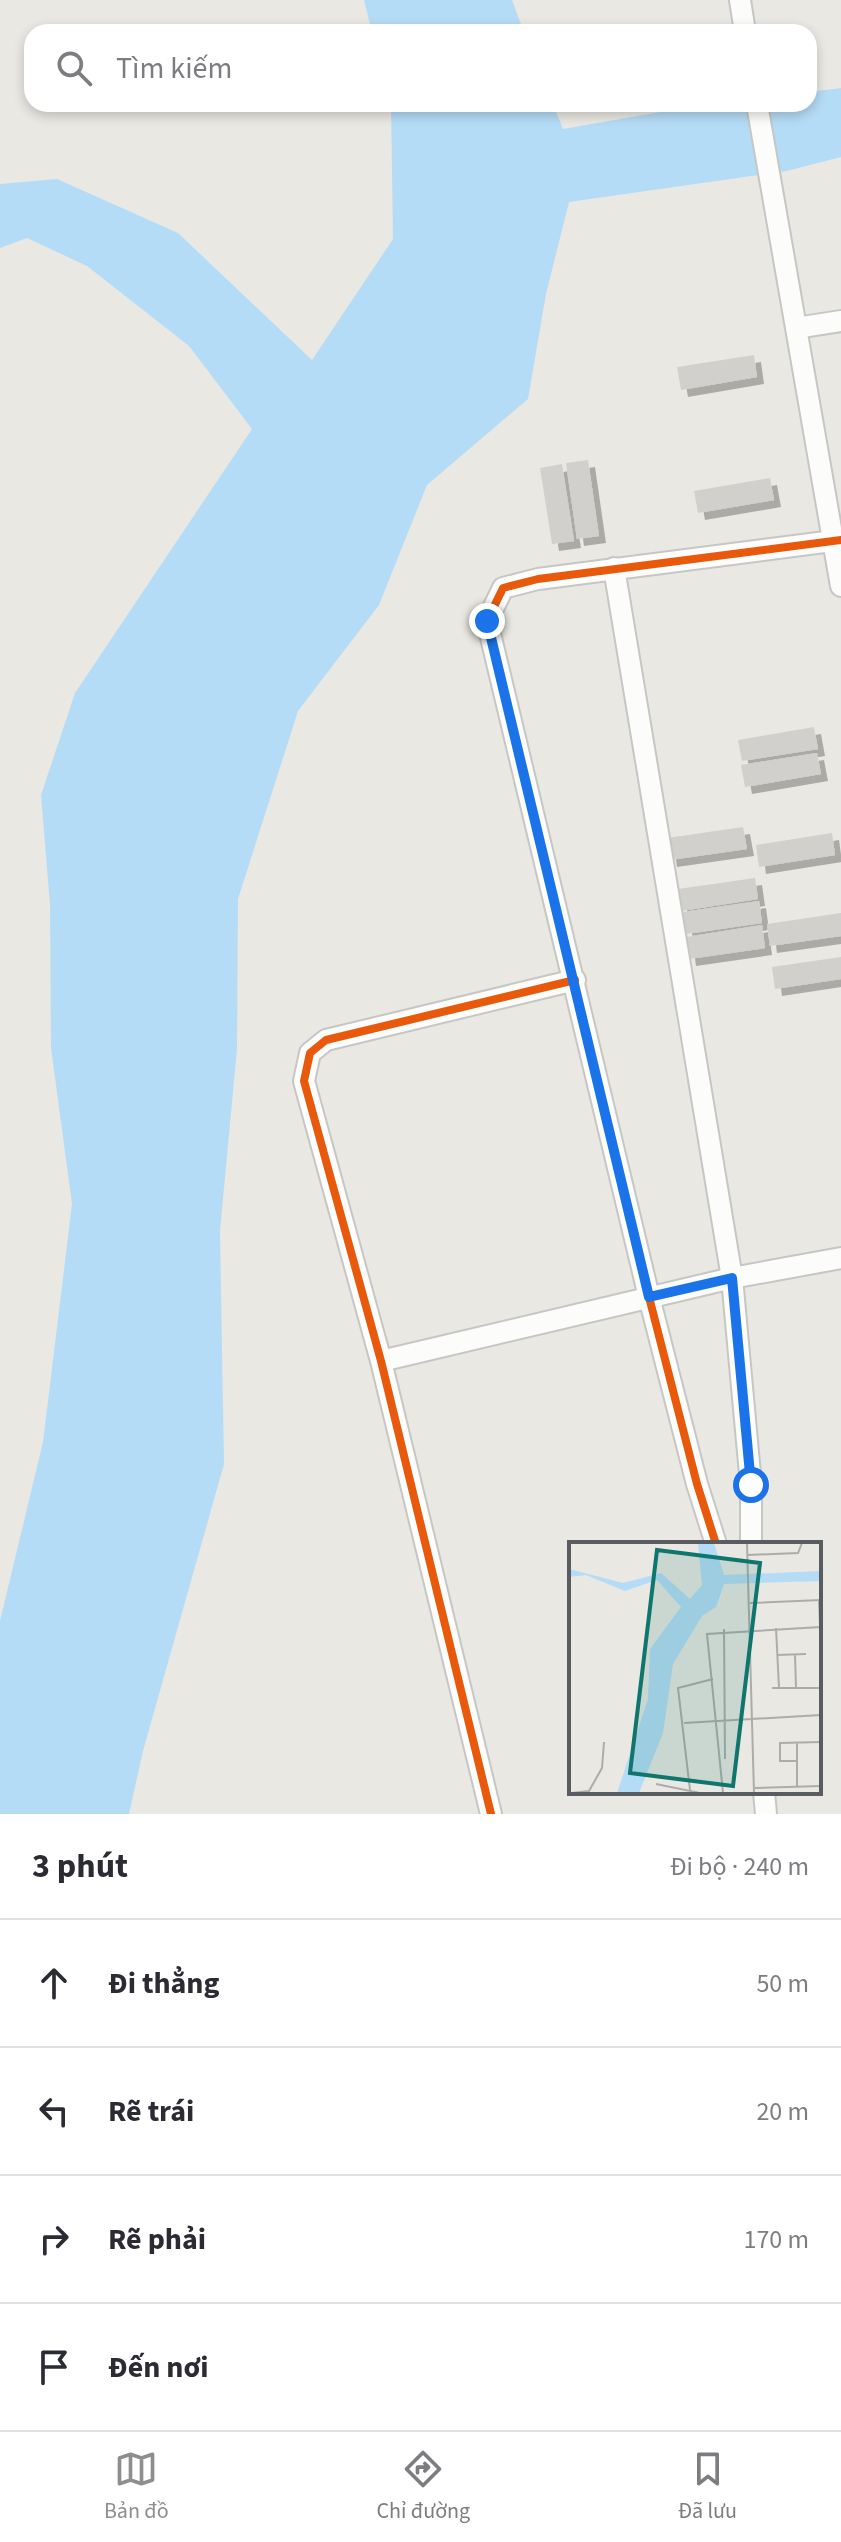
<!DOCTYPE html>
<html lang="vi">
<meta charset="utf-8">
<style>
:root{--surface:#fff;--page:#f7f7f7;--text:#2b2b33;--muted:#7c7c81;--line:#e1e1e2;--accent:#8c8e8f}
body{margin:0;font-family:"Source Sans 3",sans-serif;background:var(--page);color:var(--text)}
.stop{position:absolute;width:24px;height:24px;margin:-18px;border:6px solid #1a73e8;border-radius:50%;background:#fff}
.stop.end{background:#1a73e8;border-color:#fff;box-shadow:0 2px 8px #0008}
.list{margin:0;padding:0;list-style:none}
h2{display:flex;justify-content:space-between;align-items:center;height:104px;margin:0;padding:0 32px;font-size:34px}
h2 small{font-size:26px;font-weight:400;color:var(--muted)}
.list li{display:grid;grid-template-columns:52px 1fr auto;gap:24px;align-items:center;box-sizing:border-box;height:128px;padding:0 32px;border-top:2px solid var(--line)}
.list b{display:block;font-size:30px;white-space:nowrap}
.list em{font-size:26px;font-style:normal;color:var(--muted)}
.icon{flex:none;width:44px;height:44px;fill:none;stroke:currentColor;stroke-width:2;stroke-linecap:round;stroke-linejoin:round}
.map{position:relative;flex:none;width:841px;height:1814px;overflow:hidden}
.search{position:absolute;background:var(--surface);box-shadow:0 4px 12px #0003;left:24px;right:24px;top:24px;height:88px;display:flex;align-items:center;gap:20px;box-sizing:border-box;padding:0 28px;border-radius:24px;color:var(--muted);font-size:30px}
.sheet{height:616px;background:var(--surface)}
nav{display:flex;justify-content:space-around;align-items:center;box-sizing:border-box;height:112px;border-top:2px solid var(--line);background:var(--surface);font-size:22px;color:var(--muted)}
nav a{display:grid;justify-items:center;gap:4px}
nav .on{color:var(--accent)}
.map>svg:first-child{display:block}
.water{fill:#b5dcf6}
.building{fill:#d1d0cd;filter:url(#shadow)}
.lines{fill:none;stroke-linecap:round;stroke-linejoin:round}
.minor-casing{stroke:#c6c6c4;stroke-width:24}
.minor{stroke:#fcfcfb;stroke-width:20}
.cycleway-casing{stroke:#fff;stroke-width:13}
.cycleway{stroke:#e8590c;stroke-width:8}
.route{stroke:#1a73e8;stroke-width:10}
.inset-road{fill:none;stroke:#acacab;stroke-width:2}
.view{fill:#0f766e;fill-opacity:0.15;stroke:#0f766e;stroke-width:4}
.inset-edge{fill:none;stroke:#595d62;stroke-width:4}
</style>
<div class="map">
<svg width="841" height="1814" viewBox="0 0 841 1814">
<defs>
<filter id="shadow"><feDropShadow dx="7" dy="7" stdDeviation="0" flood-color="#0004"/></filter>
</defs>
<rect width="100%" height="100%" fill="#eae8e2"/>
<path class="water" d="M364 0H512L524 32H372Z
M841 88V157L787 171 569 202 546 294 528 399 427 485 379 605 298 711 238 899 237 1049 220 1231 224 1464 143 1751 129 1814H0V1621L43 1442 72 1204 51 1048 50 905 41 795 75 693 252 429 189 346 87 266 27 238 0 248V184L57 179 178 233 312 360 393 239 391 104H553L563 129 706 104H809V92Z"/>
<path class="building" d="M754 355 757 377 681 390 677 367Z
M588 460 599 536 577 539 566 463Z
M562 464 574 541 552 544 540 468Z
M770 478 774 500 698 513 694 491Z
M814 727 818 749 742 761 738 740Z
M817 753 821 774 745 787 741 765Z
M743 827 747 849 670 860 667 838Z
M832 833 835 855 759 867 756 845Z
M755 878 758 899 681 911 678 889Z
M759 901 762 923 686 934 683 912Z
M841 913V936L770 946 767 924Z
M762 925 765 948 689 959 686 937Z
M841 957V979L775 989 772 967Z"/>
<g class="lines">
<g class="minor-casing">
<path id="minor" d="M740 0 745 32
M757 104 841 586
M796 328 841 321
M614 568 732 1278 751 1485V1544
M381 1361 732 1278 841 1258
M716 1544 697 1484 649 1297 487 621 503 588 538 579 841 540
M764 1792 766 1814
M491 1814 381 1361 304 1081 310 1053 326 1040 575 980"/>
</g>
<use href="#minor" class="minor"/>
<g class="cycleway-casing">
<path id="cycleway" d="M716 1544 697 1484 649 1297 487 621 503 588 538 579 841 540
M491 1814 381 1361 304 1081 310 1053 326 1040 575 980"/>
</g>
<use href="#cycleway" class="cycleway"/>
</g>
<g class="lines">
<path class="route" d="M487 621 649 1297 732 1278 751 1485"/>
</g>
<g transform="translate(569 1542)">
<rect width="252" height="252" fill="#eae8e2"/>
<path d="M129 1H145L155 33 252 29V39L155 42 147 65 133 74 104 122 94 191 70 251H48L79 157 81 107 112 65 88 38 56 49 17 33 0 35V27L54 41 92 31 121 57 133 43Z" fill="#b5dcf6"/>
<path class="inset-road" d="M178 1 185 251M179 13 229 11 233 1M250 58 252 110M181 61 252 58M207 86 210 146M155 87 156 217M208 113 237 112M226 113 227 146M203 146H252M115 181 252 173M228 200V244M228 219H211V201L252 200M87 242 131 251M186 246 252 244M121 248 109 146 144 137M2 251 20 249 33 226 35 200M154 251 138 92 252 85"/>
<path class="view" d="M88 8 191 21 164 244 61 231Z"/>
<rect width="252" height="252" class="inset-edge"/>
</g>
</svg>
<div class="stop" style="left:751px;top:1485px"></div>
<div class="stop end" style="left:487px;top:621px"></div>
<div class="search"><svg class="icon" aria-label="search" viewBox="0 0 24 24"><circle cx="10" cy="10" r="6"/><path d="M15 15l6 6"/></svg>Tìm kiếm</div>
</div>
<section class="sheet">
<h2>3 phút<small>Đi bộ · 240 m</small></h2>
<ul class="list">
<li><svg class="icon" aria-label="ahead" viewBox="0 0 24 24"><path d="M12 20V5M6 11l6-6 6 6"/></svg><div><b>Đi thẳng</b></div><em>50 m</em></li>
<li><svg class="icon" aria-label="left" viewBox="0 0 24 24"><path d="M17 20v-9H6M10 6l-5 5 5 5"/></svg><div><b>Rẽ trái</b></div><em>20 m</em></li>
<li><svg class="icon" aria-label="right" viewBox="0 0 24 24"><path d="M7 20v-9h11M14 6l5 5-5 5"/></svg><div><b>Rẽ phải</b></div><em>170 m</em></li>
<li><svg class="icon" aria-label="arrive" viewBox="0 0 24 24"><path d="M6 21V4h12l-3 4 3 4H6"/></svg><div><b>Đến nơi</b></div></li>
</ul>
</section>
<nav>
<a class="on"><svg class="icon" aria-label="map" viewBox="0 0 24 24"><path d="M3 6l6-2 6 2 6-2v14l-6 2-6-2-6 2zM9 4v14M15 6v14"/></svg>Bản đồ</a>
<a><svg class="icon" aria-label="directions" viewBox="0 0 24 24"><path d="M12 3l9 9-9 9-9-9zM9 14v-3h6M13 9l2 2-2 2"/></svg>Chỉ đường</a>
<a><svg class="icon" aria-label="saved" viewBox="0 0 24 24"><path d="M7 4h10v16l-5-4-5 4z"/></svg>Đã lưu</a>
</nav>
